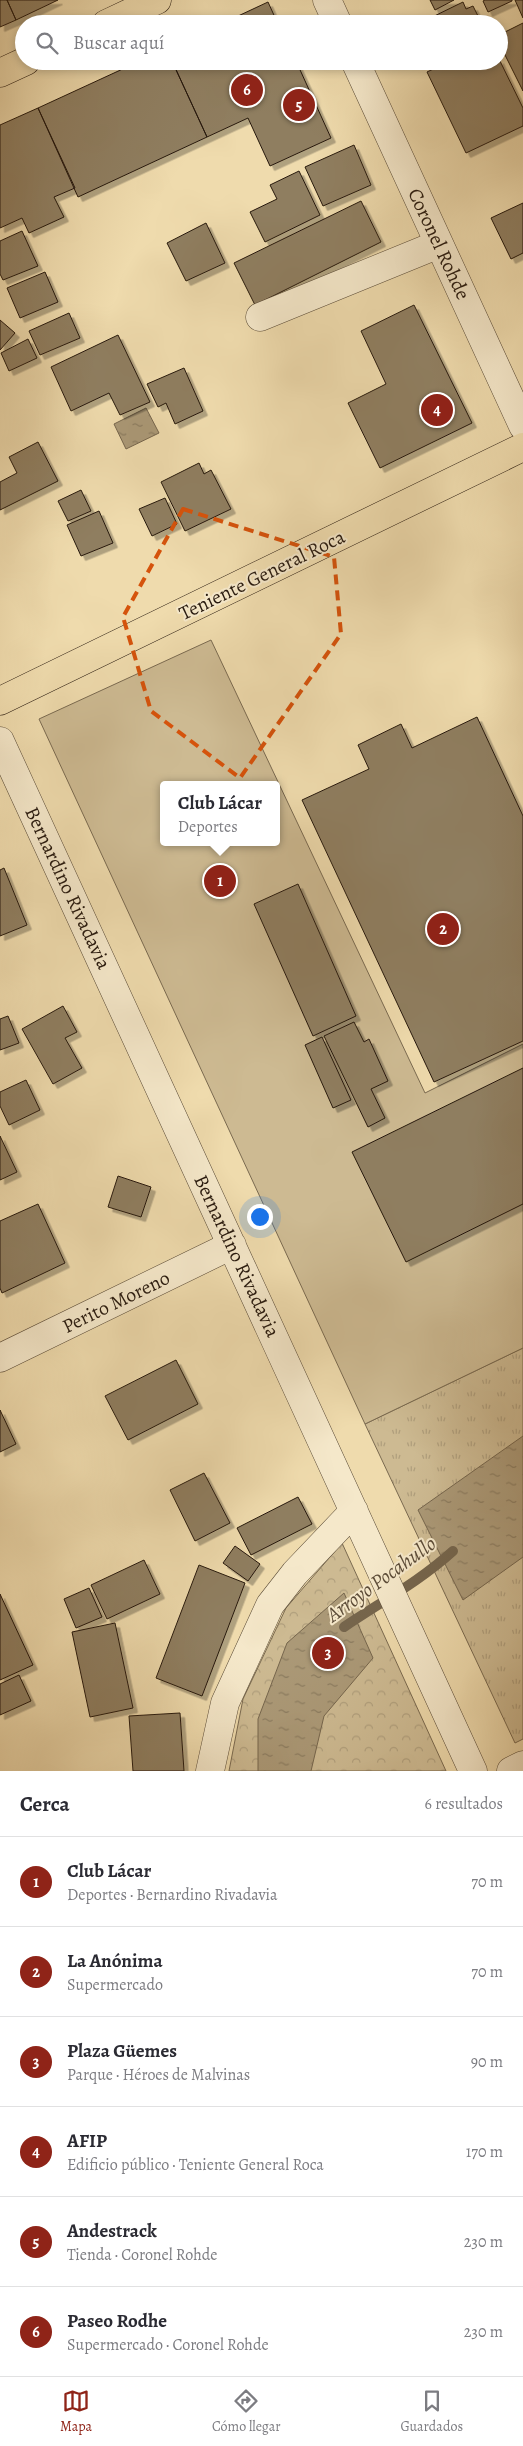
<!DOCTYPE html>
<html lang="es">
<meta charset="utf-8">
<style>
:root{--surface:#fff;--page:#f2f2f3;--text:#2b2b33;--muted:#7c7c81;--line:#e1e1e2;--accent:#8f2418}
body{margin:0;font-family:Alegreya,serif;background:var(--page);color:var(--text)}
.you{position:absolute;left:259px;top:1216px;width:18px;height:18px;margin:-12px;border:4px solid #fff;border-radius:50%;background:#1a73e8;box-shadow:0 0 0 8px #1a73e833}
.badge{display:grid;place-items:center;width:32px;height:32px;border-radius:50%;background:var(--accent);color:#fff;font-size:16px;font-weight:700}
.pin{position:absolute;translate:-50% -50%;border:2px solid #fff;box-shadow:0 1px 5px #0006}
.popup{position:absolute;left:160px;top:781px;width:120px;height:65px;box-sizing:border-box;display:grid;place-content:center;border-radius:5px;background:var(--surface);filter:drop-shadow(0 1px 4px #0005);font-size:16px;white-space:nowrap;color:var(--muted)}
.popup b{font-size:19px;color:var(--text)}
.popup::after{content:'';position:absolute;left:50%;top:100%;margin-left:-10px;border:10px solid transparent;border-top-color:var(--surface)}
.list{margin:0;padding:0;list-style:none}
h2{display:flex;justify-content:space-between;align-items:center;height:65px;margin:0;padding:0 20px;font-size:21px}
h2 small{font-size:16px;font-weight:400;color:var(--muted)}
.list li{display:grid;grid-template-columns:32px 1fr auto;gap:15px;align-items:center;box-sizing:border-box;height:90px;padding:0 20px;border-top:1px solid var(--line)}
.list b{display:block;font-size:19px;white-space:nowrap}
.list p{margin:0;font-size:16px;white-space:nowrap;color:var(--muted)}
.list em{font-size:16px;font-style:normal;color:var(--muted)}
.icon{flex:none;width:28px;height:28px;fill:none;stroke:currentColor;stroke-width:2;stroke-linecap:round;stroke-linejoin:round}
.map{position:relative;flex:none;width:523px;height:1771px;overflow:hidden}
.search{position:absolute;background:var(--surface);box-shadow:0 2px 8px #0003;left:15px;right:15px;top:15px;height:55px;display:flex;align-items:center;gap:12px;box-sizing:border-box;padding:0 18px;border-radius:28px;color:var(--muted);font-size:19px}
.sheet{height:605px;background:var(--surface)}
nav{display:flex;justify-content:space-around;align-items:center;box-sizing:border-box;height:70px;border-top:1px solid var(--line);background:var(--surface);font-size:14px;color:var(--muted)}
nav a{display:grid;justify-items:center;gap:2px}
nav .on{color:var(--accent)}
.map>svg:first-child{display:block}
.grass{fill:url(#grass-tufts);stroke:#7a6a50}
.park{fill:url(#park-crowns);stroke:#7a6a50}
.pitch{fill:#cdba92;stroke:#7a6a50;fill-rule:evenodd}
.water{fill:url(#water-ripples);stroke:#76664d}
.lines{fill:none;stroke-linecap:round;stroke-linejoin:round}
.stream{stroke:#76664d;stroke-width:10}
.building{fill:#8f7e61;stroke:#27190e;filter:url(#shadow)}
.minor-casing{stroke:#594a36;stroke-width:29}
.major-casing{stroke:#27190e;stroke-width:29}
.minor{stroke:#f5e8ca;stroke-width:28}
.major{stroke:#efdbad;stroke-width:28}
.marked{fill:none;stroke:#d5530c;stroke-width:4;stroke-dasharray:10 6;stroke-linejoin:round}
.labels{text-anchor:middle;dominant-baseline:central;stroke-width:4;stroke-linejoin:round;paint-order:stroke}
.street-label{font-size:20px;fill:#27190e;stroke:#f5e8ca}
.water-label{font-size:21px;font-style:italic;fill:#5c4c38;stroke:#f5e8ca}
</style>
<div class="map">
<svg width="523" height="1771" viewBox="0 0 523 1771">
<defs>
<pattern id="grass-tufts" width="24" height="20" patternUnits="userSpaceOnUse" patternTransform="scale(1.25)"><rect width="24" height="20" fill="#cdba92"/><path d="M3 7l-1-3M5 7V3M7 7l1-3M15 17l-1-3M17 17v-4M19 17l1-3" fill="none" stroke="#b09f7d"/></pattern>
<pattern id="park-crowns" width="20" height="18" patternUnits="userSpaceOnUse" patternTransform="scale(1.25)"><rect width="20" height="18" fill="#cdba92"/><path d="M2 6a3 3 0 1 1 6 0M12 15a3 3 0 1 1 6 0" fill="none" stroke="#b09f7d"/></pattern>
<pattern id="water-ripples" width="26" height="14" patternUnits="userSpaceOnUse" patternTransform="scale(1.25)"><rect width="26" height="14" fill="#ab9977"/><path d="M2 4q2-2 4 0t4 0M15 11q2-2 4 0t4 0" fill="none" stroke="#8b7c60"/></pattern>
<filter id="shadow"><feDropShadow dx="4.5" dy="4.5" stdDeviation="0" flood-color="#0004"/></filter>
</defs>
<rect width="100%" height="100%" fill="#efdbad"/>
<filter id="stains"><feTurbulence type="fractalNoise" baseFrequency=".004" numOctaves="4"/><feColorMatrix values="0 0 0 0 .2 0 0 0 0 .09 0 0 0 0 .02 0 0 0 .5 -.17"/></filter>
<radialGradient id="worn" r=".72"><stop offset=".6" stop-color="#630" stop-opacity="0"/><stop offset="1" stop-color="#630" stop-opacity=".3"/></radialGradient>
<path class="grass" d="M523 1348V1739L515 1743 365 1424Z"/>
<path class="park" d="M342 1543 446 1771H229L243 1699 286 1608Z"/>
<path class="pitch" d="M211 640 425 1093 523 1044V1348L365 1424 39 719ZM164 785H276V842H164Z"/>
<path class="water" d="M146 408 159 433 126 449 114 424Z
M523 1436V1557L463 1600 418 1510Z
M344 1593 373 1658 324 1716 311 1771H258V1719L287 1643Z"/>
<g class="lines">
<path class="stream" d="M344 1627C381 1602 420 1581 453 1551"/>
</g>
<path class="building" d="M0 0H7L16 20 0 27Z
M7 0H58L16 20Z
M430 0H454L435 10Z
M485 0H512V1L488 12 483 1Z
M515 0H523V18Z
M268 2 278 24H221Z
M463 2 466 9 473 6 482 24H418Z
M523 23V91L499 43V35Z
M499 59 523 108V126L466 153 427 72 450 61H499Z
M140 61H172L207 137 78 197 38 108Z
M172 61H296L331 138 270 166 248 118 207 137Z
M38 108 75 188 54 197 64 217 29 233 22 218 0 228V125Z
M354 145 371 185 323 206 305 167Z
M299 171 320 215 265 242 250 212 277 199 270 185Z
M361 201 381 242 255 305 234 263Z
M523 203V253L511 259 491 218Z
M206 223 225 263 186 281 167 243Z
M22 231 38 266 3 280 0 274V241Z
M45 272 58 302 20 318 7 288Z
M414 305 472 423 380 468 348 403 386 384 361 331Z
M69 313 80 338 40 355 29 331Z
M0 320 15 333 0 350Z
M118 335 150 402 120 415 109 393 71 411 51 367Z
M28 339 37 358 9 371 1 353Z
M184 368 203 411 175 424 166 403 158 407 147 384Z
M38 442 58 481 0 510V482L17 473 9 457Z
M199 463 204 474 211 470 231 509 185 531 161 482Z
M81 490 91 511 68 521 58 501Z
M165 498 177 524 152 536 139 509Z
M99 511 113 543 81 556 67 525Z
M477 717 523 816V1041L434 1082 302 800 369 769 358 745 401 724 412 748Z
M4 868 27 925 0 936V870Z
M298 884 356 1016 313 1036 254 904Z
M63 1006 77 1032 65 1038 82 1068 53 1084 22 1029Z
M8 1016 19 1043 0 1050V1019Z
M354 1022 364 1042 369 1039 388 1081 371 1089 385 1118 368 1127 324 1036Z
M322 1037 351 1100 333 1108 305 1045Z
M523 1068V1204L406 1262 352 1152Z
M26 1080 40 1110 9 1125 0 1106V1092Z
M0 1136 17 1172 0 1180Z
M118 1176 151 1187 141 1217 108 1207Z
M38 1204 65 1263 2 1293 0 1288V1221Z
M176 1360 198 1404 128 1440 105 1396Z
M0 1410 16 1444 0 1452Z
M204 1473 230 1523 195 1541 170 1490Z
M298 1497 312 1524 251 1555 237 1528Z
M235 1546 260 1564 248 1581 223 1563Z
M144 1560 160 1594 107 1619 91 1585Z
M199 1565 245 1583 202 1696 156 1678Z
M89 1588 102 1617 76 1628 64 1599Z
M0 1594 33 1665 0 1680Z
M115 1623 133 1708 90 1717 72 1632Z
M19 1675 31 1701 0 1715V1684Z
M180 1713 184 1771H133L129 1716Z"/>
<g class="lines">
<g class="minor-casing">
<path id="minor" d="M327 0 338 24
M355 61 523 426
M260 317 439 244
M0 741 473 1771
M0 1358 232 1245
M210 1771 225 1703 270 1605 295 1573 354 1511
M511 1771 523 1765"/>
</g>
<g class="major-casing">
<path id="major" d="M106 24 157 0
M0 73 26 61
M0 701 523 447"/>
</g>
<use href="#minor" class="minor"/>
<use href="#major" class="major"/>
</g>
<path class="marked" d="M183 509 334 557 341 634 240 778 151 711 123 617Z"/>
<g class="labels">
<g class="street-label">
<text transform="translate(439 244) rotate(65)">Coronel Rohde</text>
<text transform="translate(262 575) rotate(-26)">Teniente General Roca</text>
<text transform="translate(68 888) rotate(65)">Bernardino Rivadavia</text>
<text transform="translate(237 1256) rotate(65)">Bernardino Rivadavia</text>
<text transform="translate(116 1302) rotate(-26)">Perito Moreno</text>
</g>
<g class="water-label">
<text transform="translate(381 1579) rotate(-36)">Arroyo Pocahullo</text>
</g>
</g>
<rect width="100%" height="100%" filter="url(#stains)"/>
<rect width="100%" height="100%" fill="url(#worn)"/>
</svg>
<div class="you"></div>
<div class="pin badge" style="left:220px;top:881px">1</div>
<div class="popup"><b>Club Lácar</b>Deportes</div>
<div class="pin badge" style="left:443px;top:929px">2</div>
<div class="pin badge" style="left:328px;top:1653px">3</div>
<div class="pin badge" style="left:437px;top:410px">4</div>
<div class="pin badge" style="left:299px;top:105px">5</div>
<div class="pin badge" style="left:247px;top:90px">6</div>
<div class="search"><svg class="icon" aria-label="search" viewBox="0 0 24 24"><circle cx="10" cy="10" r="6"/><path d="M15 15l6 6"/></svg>Buscar aquí</div>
</div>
<section class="sheet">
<h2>Cerca<small>6 resultados</small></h2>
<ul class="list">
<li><span class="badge">1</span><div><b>Club Lácar</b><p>Deportes · Bernardino Rivadavia</p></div><em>70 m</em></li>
<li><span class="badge">2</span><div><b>La Anónima</b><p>Supermercado</p></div><em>70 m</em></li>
<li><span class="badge">3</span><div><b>Plaza Güemes</b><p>Parque · Héroes de Malvinas</p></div><em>90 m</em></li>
<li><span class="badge">4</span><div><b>AFIP</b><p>Edificio público · Teniente General Roca</p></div><em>170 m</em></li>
<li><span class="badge">5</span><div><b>Andestrack</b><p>Tienda · Coronel Rohde</p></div><em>230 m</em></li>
<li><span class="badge">6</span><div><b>Paseo Rodhe</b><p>Supermercado · Coronel Rohde</p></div><em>230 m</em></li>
</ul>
</section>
<nav>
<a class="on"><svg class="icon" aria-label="map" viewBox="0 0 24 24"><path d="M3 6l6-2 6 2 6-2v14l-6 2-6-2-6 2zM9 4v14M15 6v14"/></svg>Mapa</a>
<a><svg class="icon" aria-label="directions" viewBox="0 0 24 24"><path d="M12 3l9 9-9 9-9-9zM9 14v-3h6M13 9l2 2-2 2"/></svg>Cómo llegar</a>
<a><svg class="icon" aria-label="saved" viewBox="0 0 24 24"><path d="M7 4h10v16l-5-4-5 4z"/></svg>Guardados</a>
</nav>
